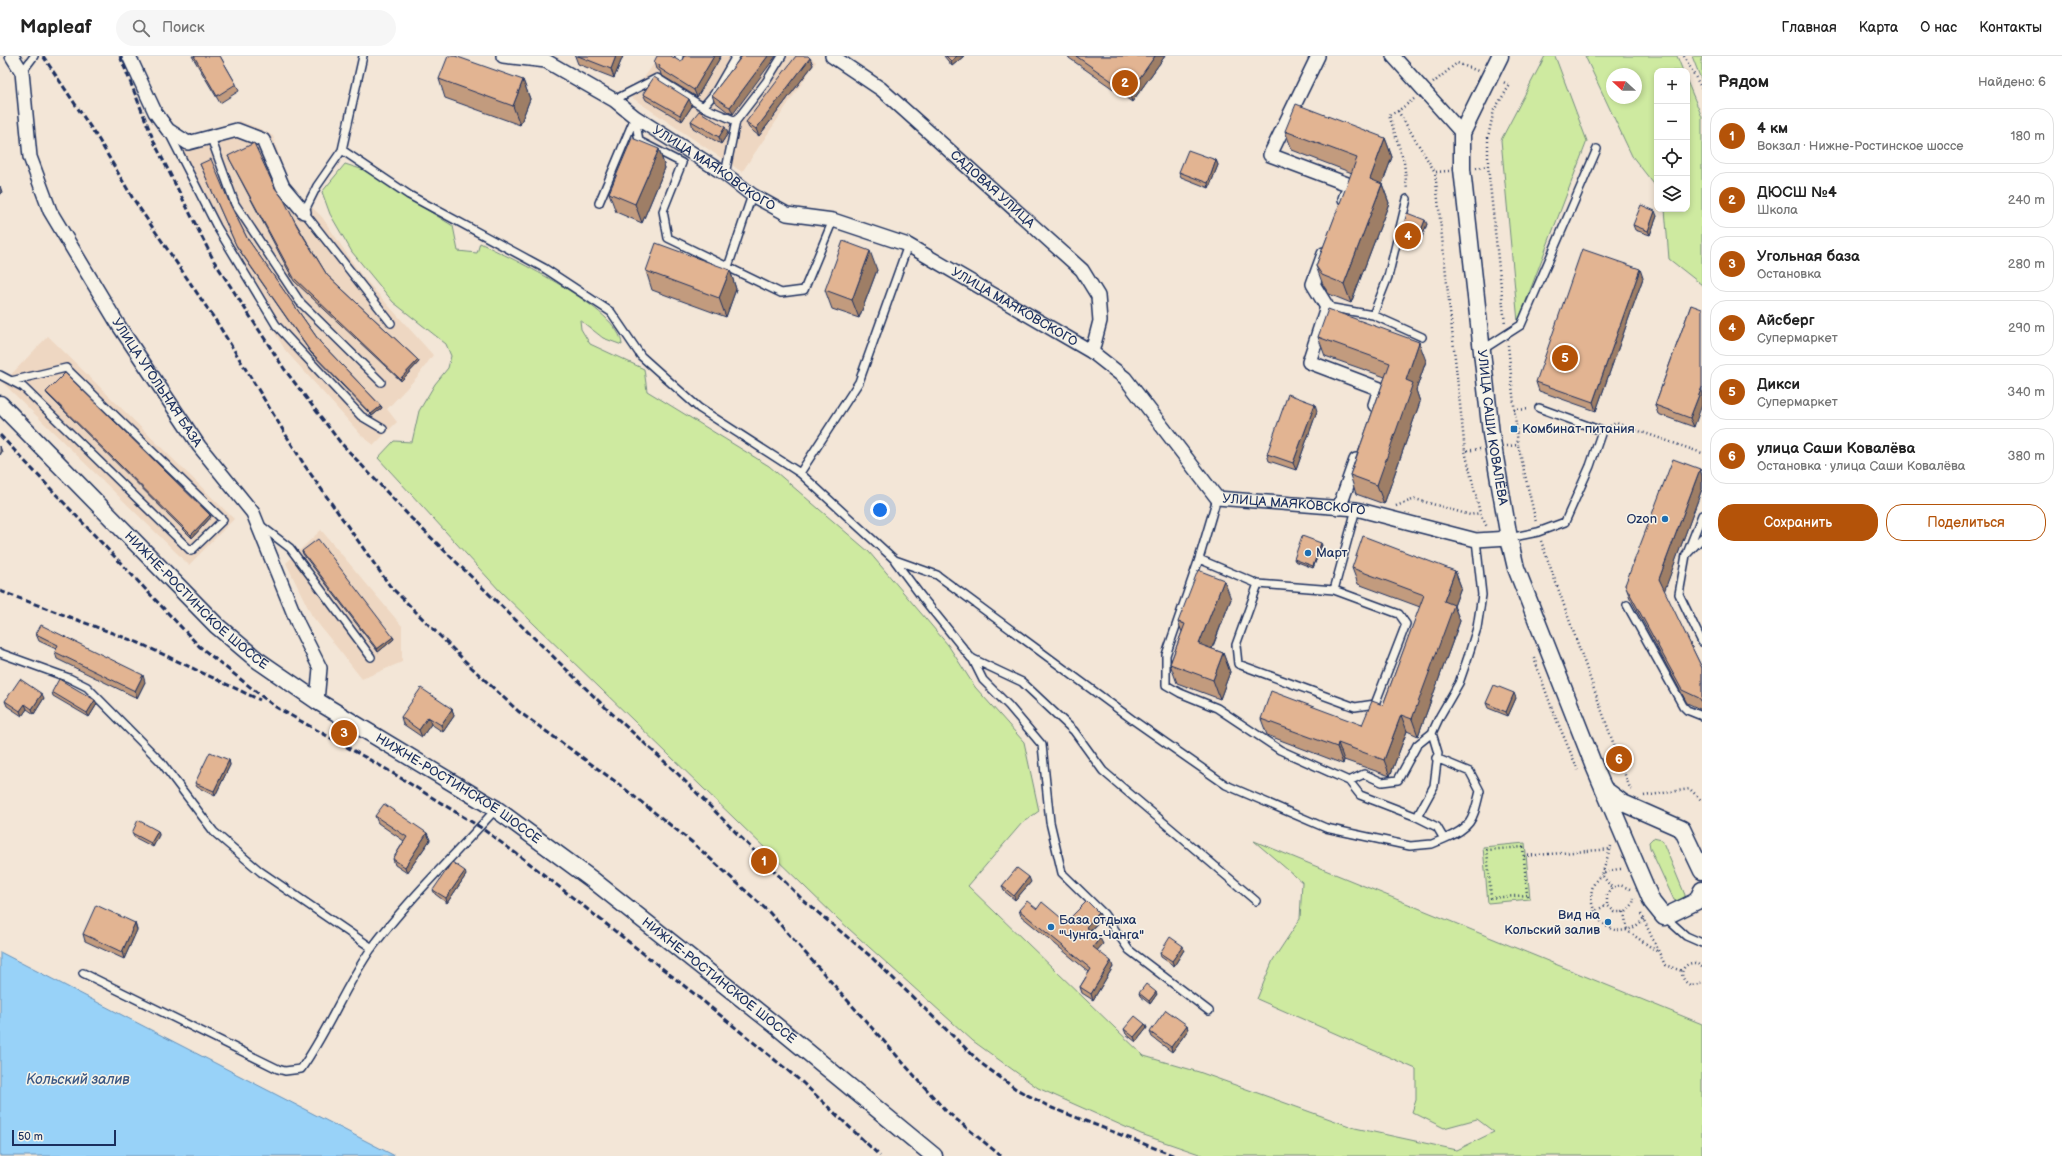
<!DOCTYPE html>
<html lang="ru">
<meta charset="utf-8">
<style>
:root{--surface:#fff;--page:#f6f6f6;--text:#222;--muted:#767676;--line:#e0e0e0;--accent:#b45309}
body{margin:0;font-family:"Balsamiq Sans",sans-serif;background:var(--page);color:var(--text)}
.controls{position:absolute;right:12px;top:12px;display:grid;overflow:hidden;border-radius:8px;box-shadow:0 2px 6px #0003}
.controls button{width:36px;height:36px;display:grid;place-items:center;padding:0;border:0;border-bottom:1px solid var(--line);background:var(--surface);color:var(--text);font:20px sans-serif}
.compass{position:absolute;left:1606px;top:12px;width:36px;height:36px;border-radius:50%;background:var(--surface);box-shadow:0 2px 6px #0003;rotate:291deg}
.scale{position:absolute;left:12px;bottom:10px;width:104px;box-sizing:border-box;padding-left:4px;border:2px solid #1b2f5e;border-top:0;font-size:11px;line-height:14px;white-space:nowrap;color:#1b2f5e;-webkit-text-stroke:3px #f7f3e8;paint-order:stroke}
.you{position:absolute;left:880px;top:454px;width:14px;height:14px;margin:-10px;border:3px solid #fff;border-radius:50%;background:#1a73e8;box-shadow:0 0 0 6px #1a73e833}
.badge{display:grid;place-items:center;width:26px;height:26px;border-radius:50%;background:var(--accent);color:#fff;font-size:13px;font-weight:700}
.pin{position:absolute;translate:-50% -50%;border:2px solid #fff;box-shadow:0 1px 4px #0006}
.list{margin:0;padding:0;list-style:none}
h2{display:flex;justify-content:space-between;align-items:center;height:52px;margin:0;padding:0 16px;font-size:17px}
h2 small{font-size:13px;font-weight:400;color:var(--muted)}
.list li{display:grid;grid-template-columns:26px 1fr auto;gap:12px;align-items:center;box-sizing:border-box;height:56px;margin:0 8px 8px;padding:0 8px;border:1px solid var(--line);border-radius:16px}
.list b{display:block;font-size:15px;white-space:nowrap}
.list p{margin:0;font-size:13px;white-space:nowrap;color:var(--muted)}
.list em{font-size:13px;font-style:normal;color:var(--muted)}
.actions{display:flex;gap:8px;padding:12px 16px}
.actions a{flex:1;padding:9px 0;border:1px solid var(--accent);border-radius:16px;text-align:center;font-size:14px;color:var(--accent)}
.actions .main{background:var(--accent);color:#fff}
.icon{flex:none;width:22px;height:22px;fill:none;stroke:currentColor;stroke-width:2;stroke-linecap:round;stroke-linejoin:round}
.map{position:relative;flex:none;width:1702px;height:1100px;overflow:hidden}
header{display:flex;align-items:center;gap:24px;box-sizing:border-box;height:56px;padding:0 20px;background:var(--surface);border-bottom:1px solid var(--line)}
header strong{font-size:19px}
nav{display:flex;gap:22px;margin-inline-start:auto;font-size:14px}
.search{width:280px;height:36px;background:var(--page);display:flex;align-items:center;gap:10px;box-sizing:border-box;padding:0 14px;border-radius:22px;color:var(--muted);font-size:15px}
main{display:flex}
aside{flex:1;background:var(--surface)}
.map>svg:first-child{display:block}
.built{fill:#eed7c2}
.green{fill:#ceeaa0;stroke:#748c7f;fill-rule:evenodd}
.water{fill:#98d2f8;stroke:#6691ba}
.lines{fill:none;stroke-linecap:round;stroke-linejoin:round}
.service-casing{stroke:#1b2f5e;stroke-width:10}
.minor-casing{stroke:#1b2f5e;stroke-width:16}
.tertiary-casing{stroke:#1b2f5e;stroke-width:19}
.path{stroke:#1b2f5e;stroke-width:2.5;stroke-dasharray:1 3;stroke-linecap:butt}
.service{stroke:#f7f3e8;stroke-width:7}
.minor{stroke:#f7f3e8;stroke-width:13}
.tertiary{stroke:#f7f3e8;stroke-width:16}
.rail{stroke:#1b2f5e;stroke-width:3;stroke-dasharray:6 3;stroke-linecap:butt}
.wall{fill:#c29b7e;stroke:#1b2f5e}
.shaded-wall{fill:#9e7e66;stroke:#1b2f5e}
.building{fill:#e2b492;stroke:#1b2f5e}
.poi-dot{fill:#1f6fb2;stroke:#f7f3e8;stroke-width:1.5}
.labels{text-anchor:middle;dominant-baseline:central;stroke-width:3;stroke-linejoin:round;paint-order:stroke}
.street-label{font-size:13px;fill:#1b2f5e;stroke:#f7f3e8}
.poi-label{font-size:13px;fill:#1b2f5e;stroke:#f7f3e8;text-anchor:start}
.water-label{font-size:14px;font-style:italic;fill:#3a5884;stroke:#f7f3e8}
</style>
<header>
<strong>Mapleaf</strong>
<div class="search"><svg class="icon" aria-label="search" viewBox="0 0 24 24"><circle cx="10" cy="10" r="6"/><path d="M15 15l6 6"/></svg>Поиск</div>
<nav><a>Главная</a><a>Карта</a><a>О нас</a><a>Контакты</a></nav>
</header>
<main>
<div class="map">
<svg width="1702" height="1100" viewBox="0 0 1702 1100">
<rect width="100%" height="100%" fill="#f3e6d7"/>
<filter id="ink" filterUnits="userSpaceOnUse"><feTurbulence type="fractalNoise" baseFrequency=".025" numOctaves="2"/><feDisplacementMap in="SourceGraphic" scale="8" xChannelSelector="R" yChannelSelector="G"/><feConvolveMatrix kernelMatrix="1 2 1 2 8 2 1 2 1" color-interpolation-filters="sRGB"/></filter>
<g filter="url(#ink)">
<path class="built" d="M659 0H808L816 6 742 116 631 41Z
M239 65 258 72 273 80 288 128 322 161 361 219 433 299 418 320 387 353 397 366 374 389 362 380 285 294 243 221 175 97 209 78Z
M48 280 234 463 189 509 3 327Z
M321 474 402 570V606L362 623 312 560 286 507Z"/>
<path class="green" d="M1545 0H1555L1587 85 1518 266 1501 84Z
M1585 0H1677L1683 15H1657V132L1632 100ZM1612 18H1636V42H1612Z
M1692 0H1702V26Z
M1687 25 1702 61V229L1669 203 1665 153H1687Z
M345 108 364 114 453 170 458 195 477 197 480 187C511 202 621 253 622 289L603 282 580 264 581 273 590 288 644 313 647 335 769 410 869 496 948 589 975 631 1024 686 1039 755 1022 767 968 830 1144 1000 1199 1016 1355 1072 1457 1094 1494 1076 1477 1063 1444 1072 1412 1056 1416 1044V1013L1257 943 1273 904 1300 863 1302 826 1254 785 1702 968V1100H1205L1141 1078 1038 1032 973 985 838 863 500 535 378 402 394 385 412 386 419 355 435 328 448 312 451 300 446 288 393 246 352 196 330 158 322 136Z
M1653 782 1662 784 1685 839V844L1680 847 1674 844 1650 792 1649 786Z
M1525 787 1530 843 1488 847 1483 791Z"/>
<path class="water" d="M0 896 395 1100H0Z"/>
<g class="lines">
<g class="service-casing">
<path id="service" d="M363 0 342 94 317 130 304 156 391 267
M679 1V0
M22 16 34 0
M614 44 657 22 703 51 714 38 736 0
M703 51 736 65 766 26 782 0
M635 61 639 85 682 107 663 155 668 182 781 237 804 234 833 164
M169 77 217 171 276 269 361 360 383 373
M211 82 235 148 300 246 381 326
M342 94 409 139 544 212 611 256 641 300 699 352 800 417 895 504 937 519 1133 664 1226 729 1326 772 1410 790 1432 788 1444 783 1437 771 1417 761 1360 739 1349 725
M725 118 736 65
M599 147 635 61
M728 211 752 139
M1327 251 1373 259 1422 281
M1373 259 1388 221 1407 143
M1482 294 1521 269 1597 93
M0 319 23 331 191 495 223 464 66 312 11 325
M800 417 859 326 908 189
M1217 442 1199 503 1166 599V629L1180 637 1217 652 1280 694 1349 725 1364 718 1382 726 1398 724 1417 689 1432 677 1440 660 1459 627 1467 604 1477 572 1482 539 1476 484
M260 469 290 492 371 601
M1509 482 1538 476 1565 466 1590 410 1602 375 1539 352
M1702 482 1686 499 1679 538 1702 586
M1688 495 1702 459
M1199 503 1258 528 1334 534 1399 558 1406 568 1375 648 1355 651 1238 608 1236 589 1258 528
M895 505 921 540 971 602 1022 626 1074 675 1103 715 1256 845
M1334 534 1356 453
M1627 549 1683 650 1687 654 1702 660
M0 597 69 622 87 631 161 706 214 776 261 816 372 892
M972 602 983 624 1009 650 1042 689 1050 766 1062 817 1104 858 1129 894 1209 955
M1436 702 1470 716 1480 735C1473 763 1473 771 1444 783
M1417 761 1434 730 1438 697 1432 677
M1665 861 1686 880 1702 887
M83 917 278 1013 285 1015 301 1013C328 975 344 932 371 893 408 843 455 799 496 753"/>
</g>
<g class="minor-casing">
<g id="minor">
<path id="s1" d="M12 0 22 16 30 101 50 155 119 270 199 390 253 457 298 568 320 612 317 645"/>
<path d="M129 0 155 56 168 74 188 87 237 74 263 84 283 131 304 156"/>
<path id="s2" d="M503 0 546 5 614 44 635 61 725 118 752 139 787 158 833 164 908 189 1092 296 1125 322 1217 442 1356 453 1476 484 1509 482"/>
<path id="s3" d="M832 0 881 33 1082 214 1098 240 1100 265 1092 296"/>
<path d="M1318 0 1270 99 1350 129 1345 143"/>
<path d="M1393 0 1462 77"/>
<path d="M1324 198 1313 228 1327 251 1309 306 1380 333 1375 349"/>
<path d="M1339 452 1356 404"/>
</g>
</g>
<g class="tertiary-casing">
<g id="tertiary">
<path id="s4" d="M1500 0 1462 77V113L1491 378 1509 482 1516 512 1594 710 1652 846 1664 861 1697 845 1702 834"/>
<path id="s5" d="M0 348 217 570 256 603 317 645 496 753 594 825 775 969 934 1100"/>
<path d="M1604 733 1623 747 1682 773 1702 815"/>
</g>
</g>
<path class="path" d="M1684 0 1702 33
M1433 27 1457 7 1478 15
M1414 43 1398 55 1435 116
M1398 55 1389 59 1404 106 1407 134
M1488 110V81L1494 54 1510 29 1503 26
M1476 112 1488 110 1505 268
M1449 115 1435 116 1465 395
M1508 289 1518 389
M1514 354 1530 353
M1610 370 1616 367 1702 397
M1507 390 1518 389 1536 466
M1480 393 1465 395 1480 457 1487 471
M1396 450 1415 443 1470 459 1480 457
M1541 485 1619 703 1630 732 1633 735
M1534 602 1552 653 1578 714
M1644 740 1690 733 1702 745
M1611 790 1602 819 1612 832
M1523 791 1527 839 1491 842 1487 794Z
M1524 800 1612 793
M1621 813C1562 816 1602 906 1644 863
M1630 833 1620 829 1612 832 1607 838V849L1615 856H1626L1633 848 1634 842
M1593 856 1607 849
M1624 856 1627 873
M1641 858 1665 909 1682 915
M1626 874 1658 896
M1702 911 1696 907C1681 906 1677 922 1690 929L1699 928 1702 925"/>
<use href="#service" class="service"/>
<use href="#minor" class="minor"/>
<use href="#tertiary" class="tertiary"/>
<path class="rail" d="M43 0 99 84 132 141 218 268 305 410 390 530 471 611 518 655 616 726 693 787 768 855 945 1054 1001 1100
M120 0 155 88 214 205 285 314 340 386 411 462 608 654 677 717 804 845 869 899 982 1008 1016 1033 1052 1052 1175 1100
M0 379 199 590 274 650 386 713 480 771 529 807 692 936 803 1027 880 1100
M0 535 139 587 260 644"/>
</g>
<path class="wall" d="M192 0H220L236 28 239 35 220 47Z
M575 0H623L614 22 578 8Z
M684 0H721L697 41 661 19 660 15 656 13 654 6H681Z
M742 0 733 58 728 56 714 45 712 39Z
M944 0H964L952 10Z
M1068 0H1165L1132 46 1069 2Z
M810 2 813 9 759 80 749 72 746 66Z
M439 23 523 24 530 43 520 69 445 42Z
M643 38 689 43 692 50 682 65 646 44Z
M691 65 728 77 721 88 693 72Z
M1285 75 1385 82 1392 101 1382 128 1389 147 1351 247 1329 238 1323 229 1316 210 1352 117 1292 94Z
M659 93 665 112 642 167 616 156 609 137Z
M228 100 275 132 327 219 418 304 419 306 401 325 294 225Z
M1216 104 1218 109 1209 132 1181 121 1179 116Z
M200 108 230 148 247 182 320 286 381 350 382 352 372 360 311 297 237 191Z
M1657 160 1650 179 1635 174 1633 169Z
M1427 168 1419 189 1402 183 1401 178Z
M730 214 736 233 726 261 652 234 646 215Z
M877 214 859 262 832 253 825 234Z
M1643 222 1596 355 1539 335 1536 326Z
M1691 249 1694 371 1658 358 1655 349Z
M1318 281 1426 305 1416 334 1420 346 1384 448 1356 438 1350 419 1385 321 1325 300Z
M46 336 210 459 211 461 192 482 47 338Z
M1317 355 1296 414 1269 405 1267 398Z
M1700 413 1702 420V433L1664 535 1702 612V654L1687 647 1630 542 1625 529Z
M1322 489 1313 512 1295 505 1294 503Z
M302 495 393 581 394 583 378 596 303 498Z
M1352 512 1455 515 1461 531 1454 550 1460 565 1418 680 1407 675 1390 720 1344 704 1343 708 1267 679 1261 663 1362 669 1383 649 1420 551 1358 528Z
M1231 543 1212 593 1223 597 1230 616 1220 643 1177 627 1170 608 1182 576 1178 566Z
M36 578 145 626 137 642 57 603 55 596 56 593 39 585Z
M52 636 97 648 89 661 53 640Z
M44 642 34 658 27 653 22 660 7 650 5 645Z
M1516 642 1508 660 1488 652 1486 647Z
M452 653 454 660 443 676 431 668 422 681 403 668 401 661Z
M229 704 230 709 215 740 197 731 195 727Z
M375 760 427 777 430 784 407 817 395 809 393 803 404 785 378 767Z
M158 775 159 779 153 791 134 781 132 777Z
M466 819 447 847 435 838 433 834Z
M1031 826 1015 844 1004 835 1002 830Z
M1019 854 1066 866 1099 857 1102 863 1091 874 1103 888 1097 894 1113 911 1093 944 1082 937 1080 931 1089 916 1021 860Z
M135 867 137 874 124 903 85 885 83 878Z
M1184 894 1174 910 1161 901 1160 897Z
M1139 937 1157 938 1150 948 1140 940Z
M1145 968 1147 972 1136 986 1126 978 1124 973Z
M1187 969 1188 974 1172 996 1152 981 1150 976Z"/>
<path class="shaded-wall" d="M616 0H623L614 22 611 13Z
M714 0H721L697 41 694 34Z
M768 0H776L733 58 730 51Z
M957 0H964L952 10 951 5Z
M1155 0H1165L1132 46 1129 37Z
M810 2 813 9 759 80 756 73Z
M523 24 530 43 520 69 513 50Z
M689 43 692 50 682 65 680 59Z
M725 71 728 77 721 88 719 81Z
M1385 82 1392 101 1377 142 1370 123Z
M659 93 665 112 642 167 635 148Z
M1216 104 1218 109 1209 132 1208 127Z
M1382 128 1389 147 1351 247 1344 228Z
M0 130 2 136 0 139Z
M1655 155 1657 160 1650 179 1648 175Z
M1425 164 1427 168 1419 189 1417 185Z
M870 195 877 214 859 262 852 244Z
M1640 213 1643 222 1596 355 1593 346Z
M730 214 736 233 726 261 719 242Z
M1419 286 1426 305 1416 334 1420 346 1384 448 1377 429 1406 324Z
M418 304 419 306 401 325 400 323Z
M1702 331V349L1694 371 1690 362Z
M1315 348 1317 355 1296 414 1293 407Z
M381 350 382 352 372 360 371 358Z
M0 390 2 396 0 399Z
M1700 413 1702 420V433L1664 536 1659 523Z
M210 459 211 461 192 482 191 479Z
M1321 487 1322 489 1313 512V510Z
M1455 515 1461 531 1454 550 1460 565 1418 680 1412 663 1444 545Z
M1224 524 1231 543 1206 607 1199 588Z
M393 581 394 583 378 596 377 593Z
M1223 597 1230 616 1220 643 1213 624Z
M143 619 145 626 137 642 135 635Z
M1514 637 1516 642 1508 660 1506 656Z
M42 638 44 642 34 658 32 653Z
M95 644 97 648 89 661 87 657Z
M25 648 27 653 22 660 20 655Z
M452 653 454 660 443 676 441 669Z
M1401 659 1407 675 1390 720 1384 704Z
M428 661 431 668 422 681 419 674Z
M1338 687 1344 704 1343 708 1337 691Z
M229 704 230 709 215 740 214 735Z
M158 775 159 779 153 791 151 787Z
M427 777 430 784 407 817 405 811Z
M465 815 466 819 447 847 446 842Z
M1029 821 1031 826 1015 844 1014 840Z
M1099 857 1102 863 1088 876 1086 871Z
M135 867 137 874 124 903 122 896Z
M1100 882 1103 888 1095 897 1093 891Z
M1183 890 1184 894 1174 910 1172 905Z
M1111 905 1113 911 1093 944 1091 938Z
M1156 936 1157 938 1150 948 1149 945Z
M1145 968 1147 972 1136 986 1134 981Z
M1187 969 1188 974 1172 996 1171 991Z"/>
<path class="building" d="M194 0H220L236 28 217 40Z
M448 0H455L523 24 513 50 439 23Z
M578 0H616L611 13Z
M657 0H671L681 6 684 0H714L694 34 659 12 660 10 654 6Z
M742 0H768L730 51 726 49 712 39Z
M796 0H808L810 2 756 73 746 66Z
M946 0H957L951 5Z
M1076 0H1155L1129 37Z
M654 21 689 43 680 59 643 38Z
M1296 48 1385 82 1370 123 1382 128 1344 228 1322 219 1316 210 1357 102 1285 75Z
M699 55 725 71 719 81 691 65Z
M632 82 659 93 635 148 609 137Z
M254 87 275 132 284 144 297 170 327 219 418 304 400 323 294 222 228 100Z
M1188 94 1216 104 1208 127 1179 116Z
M211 103 230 148 247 182 320 286 381 350 371 358 310 295 236 189 200 108Z
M1641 149 1655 155 1648 175 1633 169Z
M1407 157 1425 164 1417 185 1401 178Z
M843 185 870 195 852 244 825 234Z
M656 187 730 214 719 242 646 215Z
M1582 193 1640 213 1593 346 1536 326Z
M1691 249 1702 253V331L1690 362 1655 349Z
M1328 253 1419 286 1406 324 1413 327 1377 429 1350 419 1390 307 1318 281Z
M65 317 210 459 191 479 46 336Z
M1288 338 1315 348 1293 407 1267 398Z
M1673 403 1700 413 1659 523 1702 612V646L1699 642 1682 634 1625 529Z
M1302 480 1321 487 1313 510 1294 503Z
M1363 480 1455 515 1444 545 1454 549 1412 663 1401 659 1384 704 1338 687 1337 691 1261 663 1271 635 1362 669 1372 645 1383 649 1424 539 1352 512Z
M318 483 393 581 377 593 302 495Z
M1198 514 1224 524 1199 588 1223 597 1213 624 1170 608 1185 568 1178 566Z
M41 569 143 619 135 635 55 596 58 589 36 578Z
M20 623 42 638 32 653 25 648 20 655 5 645Z
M59 623 95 644 87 657 52 636Z
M1494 629 1514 637 1506 656 1486 647Z
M421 632 452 653 441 669 428 661 419 674 401 661Z
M210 696 229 704 214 735 195 727Z
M384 748 427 777 405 811 393 803 407 781 375 760Z
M138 764 158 775 151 787 132 777Z
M452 806 465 815 446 842 433 834Z
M1017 812 1029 821 1014 840 1002 830Z
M1027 845 1037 853 1042 846 1066 866 1087 845 1099 857 1086 871 1100 882 1093 891 1111 905 1091 938 1080 931 1091 913 1019 854Z
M96 849 135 867 122 896 83 878Z
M1170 881 1183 890 1172 905 1160 897Z
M1146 928 1156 936 1149 945 1139 937Z
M1166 954 1187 969 1171 991 1150 976Z
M1135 960 1145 968 1134 981 1124 973Z"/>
</g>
<g class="poi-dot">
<rect x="1510" y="369" width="8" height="8" rx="2"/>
<circle cx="1665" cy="463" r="4"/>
<circle cx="1308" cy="497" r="4"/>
<circle cx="1608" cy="866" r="4"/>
<circle cx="1051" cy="871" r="4"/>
</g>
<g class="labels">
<g class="street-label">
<text stroke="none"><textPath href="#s2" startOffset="243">УЛИЦА МАЯКОВСКОГО</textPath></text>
<text stroke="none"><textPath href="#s3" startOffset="209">САДОВАЯ УЛИЦА</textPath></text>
<text stroke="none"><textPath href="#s2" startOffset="578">УЛИЦА МАЯКОВСКОГО</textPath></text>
<text stroke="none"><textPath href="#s1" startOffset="364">УЛИЦА УГОЛЬНАЯ БАЗА</textPath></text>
<text stroke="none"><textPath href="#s4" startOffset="382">УЛИЦА САШИ КОВАЛЁВА</textPath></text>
<text stroke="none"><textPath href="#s2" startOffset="938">УЛИЦА МАЯКОВСКОГО</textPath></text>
<text stroke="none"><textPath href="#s5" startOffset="278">НИЖНЕ-РОСТИНСКОЕ ШОССЕ</textPath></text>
<text stroke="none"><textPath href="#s5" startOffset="602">НИЖНЕ-РОСТИНСКОЕ ШОССЕ</textPath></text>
<text stroke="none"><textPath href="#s5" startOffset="926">НИЖНЕ-РОСТИНСКОЕ ШОССЕ</textPath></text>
</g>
<g class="poi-label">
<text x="1522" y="373">Комбинат питания</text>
<text x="1657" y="463" text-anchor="end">Ozon</text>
<text x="1316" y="497">Март</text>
<text x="1600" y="859" text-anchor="end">Вид на<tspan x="1600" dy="15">Кольский залив</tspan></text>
<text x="1059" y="864">База отдыха<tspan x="1059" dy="15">"Чунга-Чанга"</tspan></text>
</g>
<g class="water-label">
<text x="78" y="1023">Кольский залив</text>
</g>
</g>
</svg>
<div class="controls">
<button>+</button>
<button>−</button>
<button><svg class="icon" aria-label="locate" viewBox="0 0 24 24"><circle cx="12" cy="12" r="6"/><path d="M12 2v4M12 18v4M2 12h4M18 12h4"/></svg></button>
<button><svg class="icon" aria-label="layers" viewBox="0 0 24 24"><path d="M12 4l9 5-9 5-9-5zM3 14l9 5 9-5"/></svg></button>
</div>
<svg class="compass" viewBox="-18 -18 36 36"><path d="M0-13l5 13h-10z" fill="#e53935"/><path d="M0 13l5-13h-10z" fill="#767676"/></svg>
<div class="scale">50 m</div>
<div class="you"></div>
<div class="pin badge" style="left:764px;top:805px">1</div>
<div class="pin badge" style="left:1125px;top:27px">2</div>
<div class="pin badge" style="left:344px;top:677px">3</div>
<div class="pin badge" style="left:1408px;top:180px">4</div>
<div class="pin badge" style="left:1565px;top:302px">5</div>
<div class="pin badge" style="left:1619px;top:703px">6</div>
</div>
<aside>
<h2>Рядом<small>Найдено: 6</small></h2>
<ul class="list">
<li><span class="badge">1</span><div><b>4 км</b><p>Вокзал · Нижне-Ростинское шоссе</p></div><em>180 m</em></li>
<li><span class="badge">2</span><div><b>ДЮСШ №4</b><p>Школа</p></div><em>240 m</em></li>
<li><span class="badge">3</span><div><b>Угольная база</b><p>Остановка</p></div><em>280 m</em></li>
<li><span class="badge">4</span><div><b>Айсберг</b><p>Супермаркет</p></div><em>290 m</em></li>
<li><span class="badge">5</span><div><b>Дикси</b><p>Супермаркет</p></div><em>340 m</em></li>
<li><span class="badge">6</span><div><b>улица Саши Ковалёва</b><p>Остановка · улица Саши Ковалёва</p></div><em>380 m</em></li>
</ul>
<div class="actions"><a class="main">Сохранить</a><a>Поделиться</a></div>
</aside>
</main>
